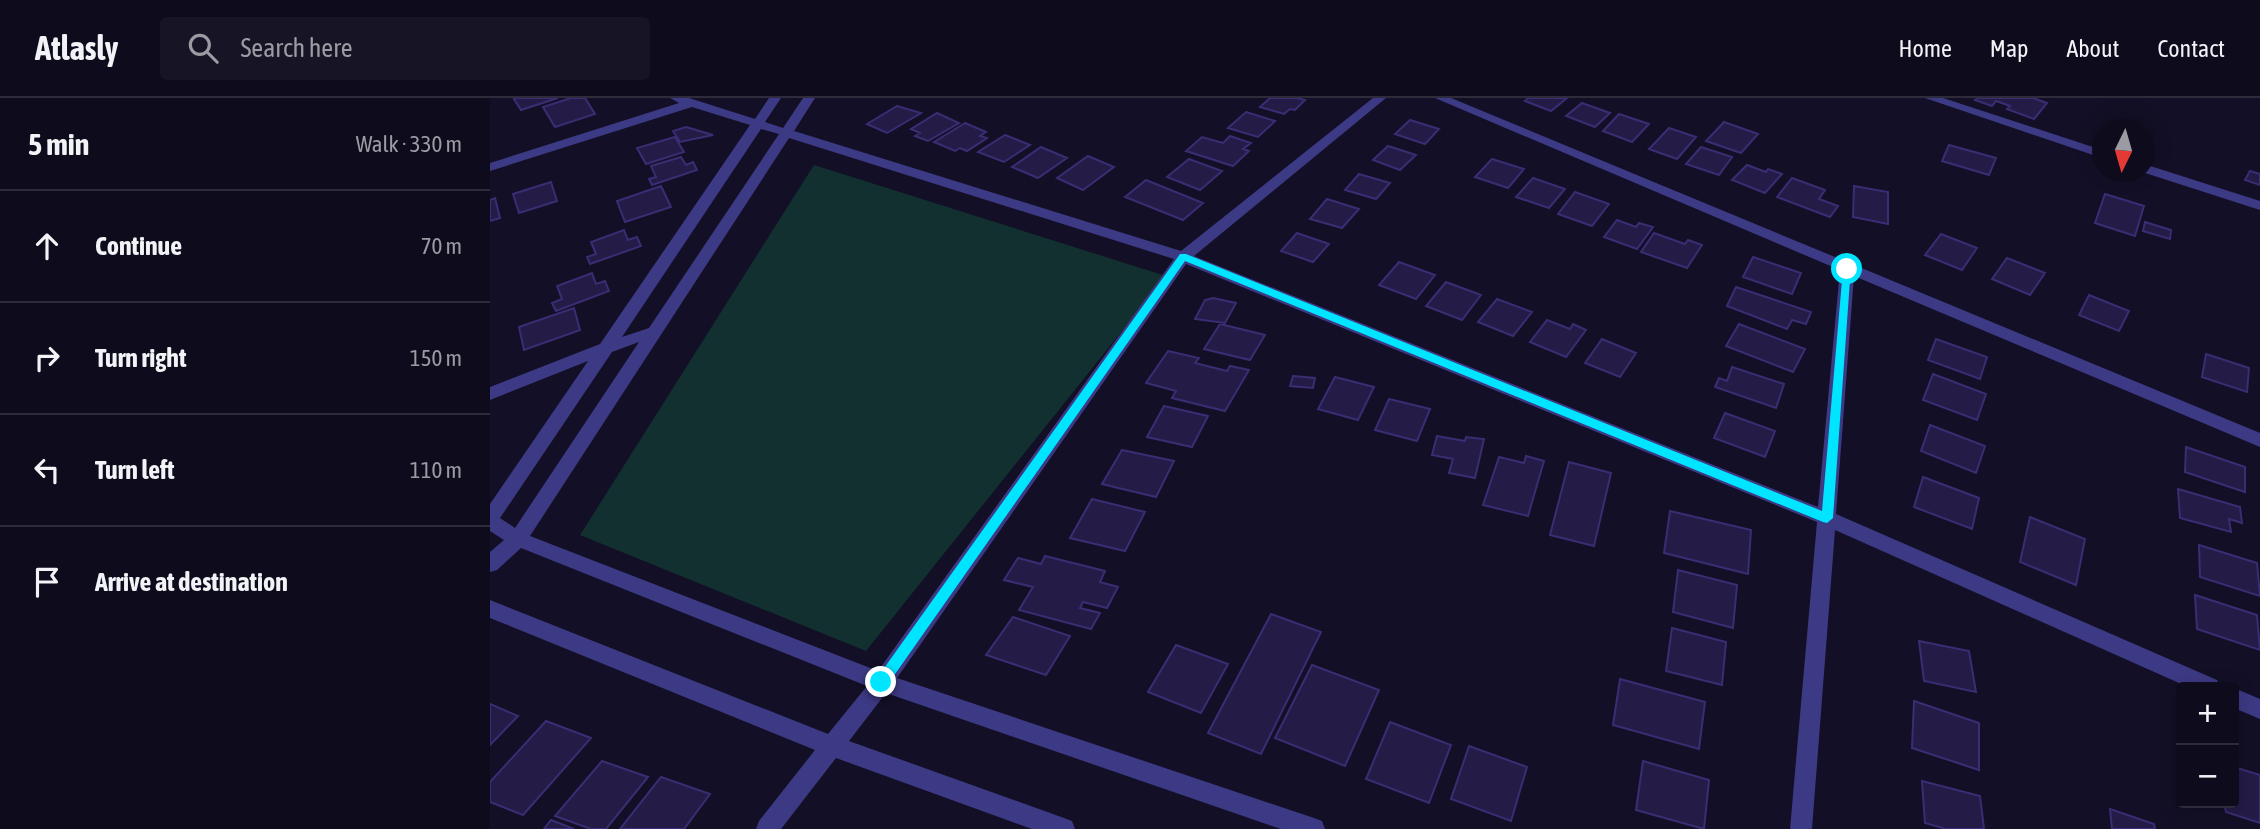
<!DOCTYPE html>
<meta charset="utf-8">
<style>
:root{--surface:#0e0b1c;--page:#171425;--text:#f1f3f6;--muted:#9b9ba3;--line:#2e2b3b}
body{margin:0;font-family:"Asap Condensed",sans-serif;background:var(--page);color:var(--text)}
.controls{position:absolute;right:21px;bottom:21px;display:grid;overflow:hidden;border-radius:7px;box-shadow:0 4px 18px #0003}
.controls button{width:63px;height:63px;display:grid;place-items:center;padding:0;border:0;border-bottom:2px solid var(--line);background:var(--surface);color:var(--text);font:35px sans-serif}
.compass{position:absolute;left:1602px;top:21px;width:63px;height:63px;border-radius:50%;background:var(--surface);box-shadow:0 4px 18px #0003;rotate:185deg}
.stop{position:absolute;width:21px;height:21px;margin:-16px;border:5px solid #00e5ff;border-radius:50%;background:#fff}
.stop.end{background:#00e5ff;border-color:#fff;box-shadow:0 2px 7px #0008}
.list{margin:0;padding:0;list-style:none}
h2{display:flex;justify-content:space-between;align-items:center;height:91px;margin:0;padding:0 28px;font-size:30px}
h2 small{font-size:23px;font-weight:400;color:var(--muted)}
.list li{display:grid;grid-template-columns:46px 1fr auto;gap:21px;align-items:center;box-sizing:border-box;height:112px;padding:0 28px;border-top:2px solid var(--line)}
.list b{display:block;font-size:26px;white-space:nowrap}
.list em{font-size:23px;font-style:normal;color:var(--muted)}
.icon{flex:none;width:38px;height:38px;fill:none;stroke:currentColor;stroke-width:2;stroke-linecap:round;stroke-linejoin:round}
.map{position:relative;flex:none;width:1770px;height:731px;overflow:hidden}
header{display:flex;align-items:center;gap:42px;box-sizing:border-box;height:98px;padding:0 35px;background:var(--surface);border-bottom:2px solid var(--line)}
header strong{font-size:33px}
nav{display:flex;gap:38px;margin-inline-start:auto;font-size:24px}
.search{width:490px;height:63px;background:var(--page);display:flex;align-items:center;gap:18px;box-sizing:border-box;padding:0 24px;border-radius:7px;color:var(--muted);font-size:26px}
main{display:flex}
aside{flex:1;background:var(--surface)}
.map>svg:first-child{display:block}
.green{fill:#12302f}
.building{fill:#241b47;stroke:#3b2d73;stroke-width:2}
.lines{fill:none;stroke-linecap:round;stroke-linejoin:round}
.minor{fill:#3d3a85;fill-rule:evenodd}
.route{fill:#00e5ff}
</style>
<header>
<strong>Atlasly</strong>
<div class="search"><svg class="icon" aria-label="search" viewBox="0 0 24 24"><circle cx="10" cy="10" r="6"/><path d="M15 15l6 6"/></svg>Search here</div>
<nav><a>Home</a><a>Map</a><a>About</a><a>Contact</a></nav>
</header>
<main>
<aside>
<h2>5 min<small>Walk · 330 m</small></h2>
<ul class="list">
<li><svg class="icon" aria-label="ahead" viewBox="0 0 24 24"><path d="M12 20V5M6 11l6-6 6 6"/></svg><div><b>Continue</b></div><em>70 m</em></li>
<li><svg class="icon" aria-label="right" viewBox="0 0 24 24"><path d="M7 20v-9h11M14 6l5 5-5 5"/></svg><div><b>Turn right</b></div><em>150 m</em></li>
<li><svg class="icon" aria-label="left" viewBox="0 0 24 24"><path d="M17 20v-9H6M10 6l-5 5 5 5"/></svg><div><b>Turn left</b></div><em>110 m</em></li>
<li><svg class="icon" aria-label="arrive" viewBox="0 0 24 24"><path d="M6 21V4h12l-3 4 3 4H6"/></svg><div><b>Arrive at destination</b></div></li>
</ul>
</aside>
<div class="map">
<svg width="1770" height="731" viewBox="0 0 1770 731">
<rect width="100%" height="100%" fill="#130f26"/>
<path class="green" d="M324 67 676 178 376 553 90 437Z"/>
<path class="building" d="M27 0H68L31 12 24 1Z
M81 0H95L105 16 65 29 53 9Z
M780 0H807L815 2 805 12 800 11 794 16 770 9Z
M1038 0H1077L1061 13 1035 3Z
M1488 0H1543L1557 5 1544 21 1517 11 1520 8 1506 3 1502 8 1485 2Z
M1092 5 1120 15 1105 29 1076 18Z
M407 8 431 15 397 35 377 26Z
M756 14 785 23 768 39 738 30Z
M447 15 469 25 438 43 425 38 430 35 421 31Z
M1129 16 1159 26 1142 44 1113 33Z
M920 22 949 31 935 46 905 36Z
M1234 24 1268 36 1251 55 1216 43Z
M475 25 496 34 490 38 497 40 477 53 470 50 465 53 444 44Z
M196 29 223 37 190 44 183 33Z
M1179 30 1206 39 1187 61 1159 51Z
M515 37 540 47 514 64 488 54Z
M740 38 761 45 753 51 759 53 743 68 696 53 712 39 733 45Z
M185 39 194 54 156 66 147 50Z
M1459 47 1506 60 1499 77 1452 63Z
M898 48 926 57 910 72 883 62Z
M551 49 577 60 548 80 522 69Z
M1211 49 1242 59 1229 77 1196 66Z
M598 58 624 69 593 92 567 80Z
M191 59 196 67 203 64 207 72 162 87 159 81 166 79 161 68Z
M699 61 732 73 710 92 677 79Z
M1002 61 1034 71 1018 90 985 79Z
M1257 67 1276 74 1278 71 1292 76 1275 95 1242 82Z
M1760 73 1770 76V87L1755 82Z
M869 76 900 85 886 101 855 92Z
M1043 80 1075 91 1059 110 1026 99Z
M1302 80 1335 92 1329 101 1348 108 1340 119 1287 99Z
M656 82 713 105 693 122 635 99Z
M61 84 67 103 29 115 23 96Z
M171 88 181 109 135 124 127 103Z
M1364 88 1398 94V126L1363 119Z
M1085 94 1119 106 1102 128 1068 116Z
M1615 96 1654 108 1645 138 1605 125Z
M5 100 10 120 0 123V102Z
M837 101 869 111 852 130 820 121Z
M1127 122 1146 129 1149 125 1163 129 1147 151 1114 139Z
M1655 124 1681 132 1680 141 1653 133Z
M134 132 138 142 147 139 151 148 100 166 97 159 106 156 101 144Z
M807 135 839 146 823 164 791 153Z
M1164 135 1195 146 1198 142 1212 147 1197 170 1151 154Z
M1451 136 1487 150 1472 172 1435 157Z
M1263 159 1311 175 1302 196 1253 179Z
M1517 160 1555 175 1540 197 1502 181Z
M909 164 945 177 926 201 889 187Z
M102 175 106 186 115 183 119 193 66 213 62 205 72 201 67 188Z
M956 184 991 197 972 222 936 208Z
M1246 189 1321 214 1316 226 1302 222 1297 231 1237 208Z
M1599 197 1639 213 1629 233 1589 217Z
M723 200 746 205 735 225 705 221 715 202Z
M1007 201 1042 214 1023 238 988 224Z
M84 210 90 232 34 252 29 229Z
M1057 222 1080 231 1083 226 1096 232 1076 259 1040 244Z
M730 226 775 237 760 262 714 251Z
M1249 226 1315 251 1303 274 1236 248Z
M1112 241 1146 255 1130 279 1095 265Z
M1446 241 1497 259 1490 281 1438 262Z
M678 253 709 260 705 265 737 273 740 268 759 272 735 313 682 300 686 293 656 285Z
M1716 256 1759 270 1757 294 1712 279Z
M1242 269 1294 286 1286 310 1225 289 1229 280 1237 283Z
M1443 276 1496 296 1487 322 1433 302Z
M803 278 825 280 823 290 800 288Z
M845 279 884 289 868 322 828 311Z
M899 301 940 311 927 343 885 332Z
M674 308 718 318 702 349 657 339Z
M1235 315 1285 333 1275 359 1224 340Z
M1440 327 1495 348 1486 375 1431 353Z
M947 338 975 343 976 339 994 341 985 380 959 375 963 361 942 357Z
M1696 349 1755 369V394L1695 374Z
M632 352 684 363 666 399 612 386Z
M1036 358 1054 363 1038 418 993 407 1009 359 1034 365Z
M1079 364 1121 375 1104 448 1060 437Z
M1433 379 1489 400 1482 431 1424 409Z
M1688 391 1750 409 1752 425 1739 421 1741 434 1690 420Z
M602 401 655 414 635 453 580 440Z
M1180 413 1261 432 1258 476 1174 455Z
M1540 419 1595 441 1586 487 1530 464Z
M1709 447 1767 465 1770 498 1710 479Z
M555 458 615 473 610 484 628 489 617 510 593 504 590 510 610 515 601 531 529 512 543 489 514 482 528 460 551 466Z
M1188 472 1247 487 1243 530 1183 514Z
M1705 497 1767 517 1770 552 1707 531Z
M781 516 831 534 771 656 718 635Z
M523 519 580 538 556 577 496 557Z
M1182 530 1236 544 1232 587 1176 573Z
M1429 543 1479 553 1486 594 1434 583Z
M686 547 738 566 711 615 658 594Z
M822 567 889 592 855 668 785 640Z
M1130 581 1215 604 1209 651 1123 627Z
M1424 603 1489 625V672L1422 650Z
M0 606 28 618 0 647Z
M56 623 101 640 33 717 0 704V684Z
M900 624 961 647 939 705 876 681Z
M979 648 1037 669 1021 723 961 701Z
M112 663 158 679 116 731H101L65 718Z
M1153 663 1219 682 1214 731 1146 712Z
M1744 669 1770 677V725L1736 714 1734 705H1744Z
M171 679 220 696 194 731H130Z
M1432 683 1490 698 1494 731H1456L1435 725Z
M1620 711 1664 726 1665 731H1622Z
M61 722 84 731H54Z"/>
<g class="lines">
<path class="minor" d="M180 0H199L265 21 279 0H291L275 24 293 30 313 0H325L304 33 691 153 883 0H896L704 158 1328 409 1350 172 945 0H961L1770 335V349L1364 178 1346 416 1727 582 1730 589H1698L1345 432 1322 731H1300L1327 424 696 166 407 580 824 720 832 723 835 731H791L396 595 359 643 574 720 582 723 585 731H542L346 660 291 731H266L269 723 325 652 0 520V502L338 636 377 588 31 450 7 472 0 474V454L14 442 0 433V406L98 263 0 302V289L110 246 260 27 202 9 0 73V65L189 5ZM271 31 289 36 159 230 132 239ZM299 40 684 161 388 573 40 438ZM149 244 25 430 10 420 122 254Z
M1435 0H1453L1612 52V60Z
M1654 66 1770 103V112L1652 74H1654Z
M1744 590 1770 601V621L1744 610Z"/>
</g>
<path class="route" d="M690 156H696L1332 413 1353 171 1361 168 1343 420 1337 425 1333 424 695 163 396 589H387V580Z"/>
</svg>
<div class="controls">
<button>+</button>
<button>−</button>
</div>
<svg class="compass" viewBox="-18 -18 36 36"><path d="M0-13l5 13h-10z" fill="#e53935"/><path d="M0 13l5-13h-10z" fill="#9b9ba3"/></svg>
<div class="stop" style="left:1357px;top:171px"></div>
<div class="stop end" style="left:391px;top:584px"></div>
</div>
</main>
